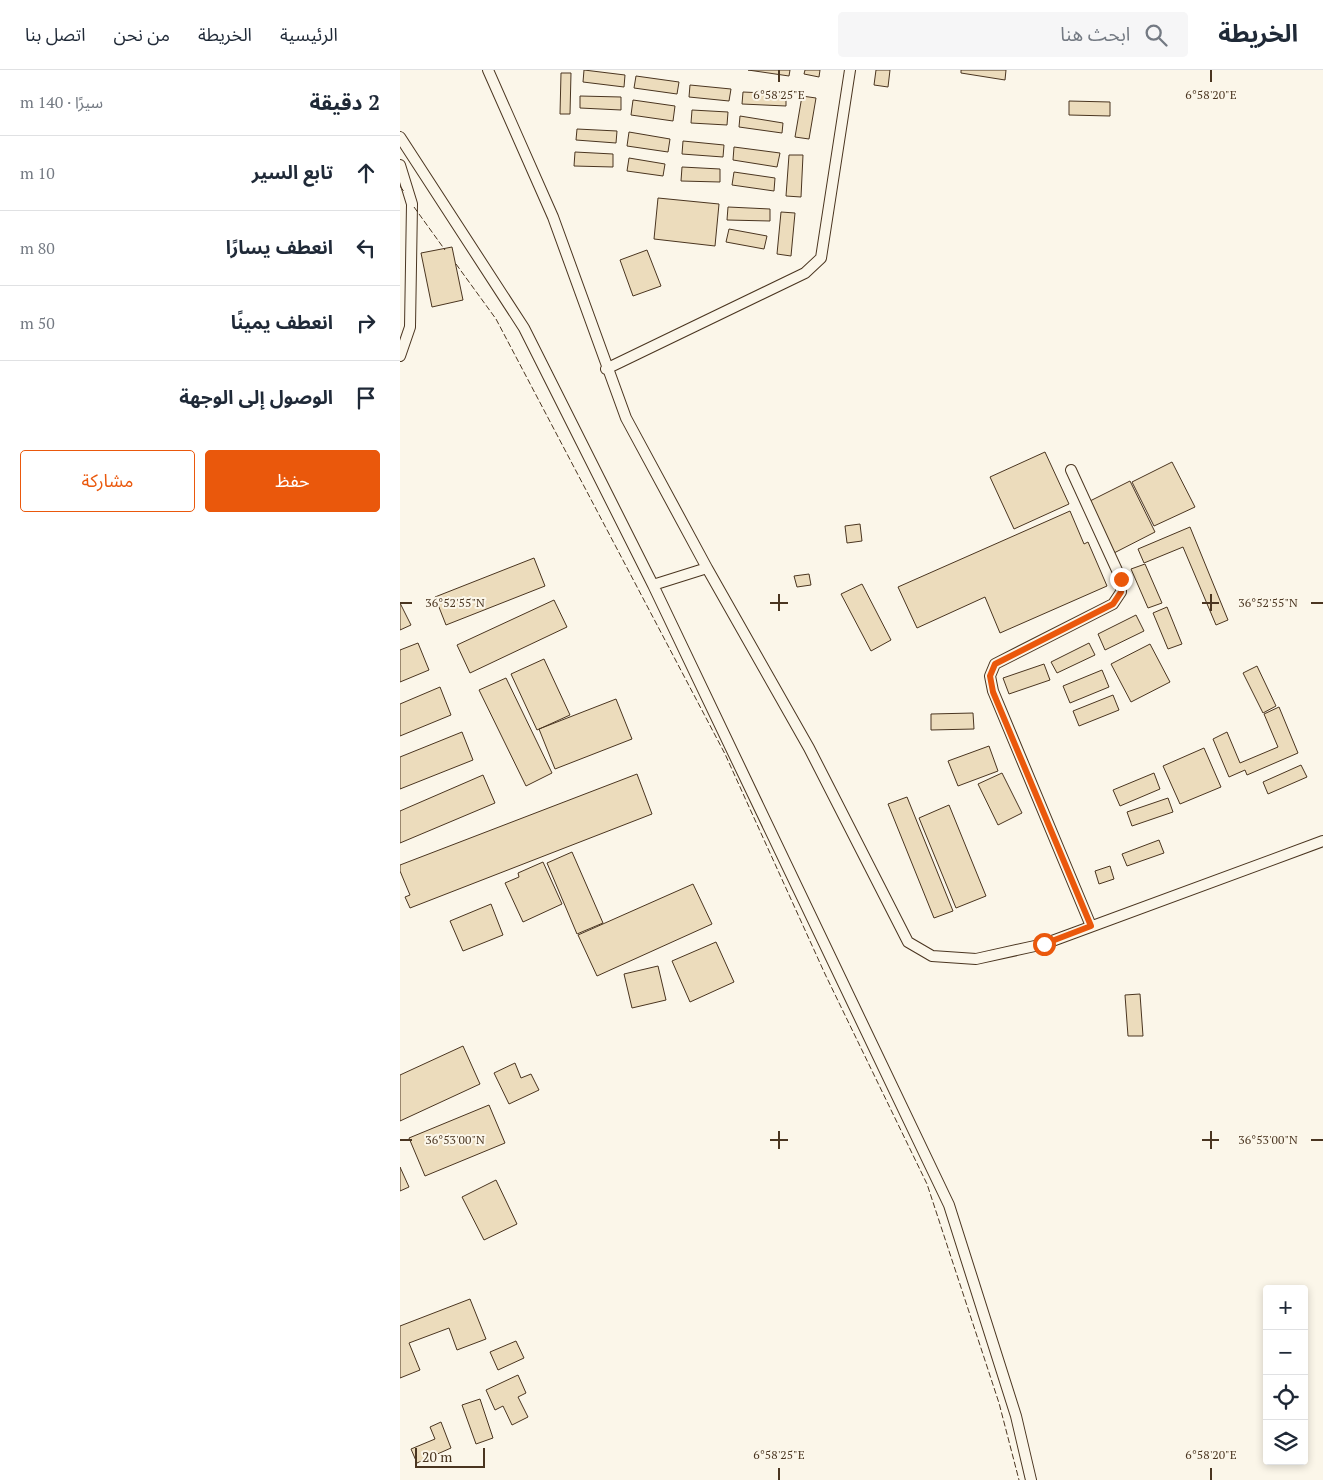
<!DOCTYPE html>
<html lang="ar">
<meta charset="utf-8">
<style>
:root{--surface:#fff;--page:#f6f6f7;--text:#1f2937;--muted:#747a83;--line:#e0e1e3;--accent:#ea580c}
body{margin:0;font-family:"PT Serif","Noto Sans Arabic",serif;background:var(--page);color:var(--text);direction:rtl}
.controls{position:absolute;right:15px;bottom:15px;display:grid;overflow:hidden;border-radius:5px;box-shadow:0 2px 8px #0003}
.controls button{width:45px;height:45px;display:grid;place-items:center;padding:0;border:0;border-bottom:1px solid var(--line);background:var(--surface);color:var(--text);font:25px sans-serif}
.scale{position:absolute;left:15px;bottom:12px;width:70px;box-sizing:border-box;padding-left:5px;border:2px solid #4a3520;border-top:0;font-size:14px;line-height:18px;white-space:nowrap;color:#4a3520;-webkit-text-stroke:4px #fbf6e9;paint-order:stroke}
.stop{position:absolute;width:15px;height:15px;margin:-11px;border:4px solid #ea580c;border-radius:50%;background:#fff}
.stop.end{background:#ea580c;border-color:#fff;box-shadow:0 1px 5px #0008}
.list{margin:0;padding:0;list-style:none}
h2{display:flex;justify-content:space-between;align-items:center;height:65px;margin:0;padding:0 20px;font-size:21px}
h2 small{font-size:16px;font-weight:400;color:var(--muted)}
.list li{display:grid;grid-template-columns:32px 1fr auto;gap:15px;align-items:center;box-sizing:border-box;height:75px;padding:0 20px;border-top:1px solid var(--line)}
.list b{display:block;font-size:19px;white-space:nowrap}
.list em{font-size:16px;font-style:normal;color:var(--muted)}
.actions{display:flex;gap:10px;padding:15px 20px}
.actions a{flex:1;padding:11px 0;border:1px solid var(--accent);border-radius:5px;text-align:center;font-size:18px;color:var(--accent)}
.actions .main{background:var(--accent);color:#fff}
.icon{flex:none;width:28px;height:28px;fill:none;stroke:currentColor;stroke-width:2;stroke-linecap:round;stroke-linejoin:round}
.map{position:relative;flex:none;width:923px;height:1410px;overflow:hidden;direction:ltr}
header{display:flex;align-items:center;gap:30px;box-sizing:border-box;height:70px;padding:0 25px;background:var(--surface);border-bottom:1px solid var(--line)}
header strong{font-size:24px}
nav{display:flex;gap:28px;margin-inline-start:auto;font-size:18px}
.search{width:350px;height:45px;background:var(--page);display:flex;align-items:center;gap:12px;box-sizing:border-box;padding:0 18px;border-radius:5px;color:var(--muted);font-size:19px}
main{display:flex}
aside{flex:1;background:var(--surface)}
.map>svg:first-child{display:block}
.building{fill:#ecdcbc;stroke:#4a3520}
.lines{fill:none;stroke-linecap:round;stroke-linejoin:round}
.service-casing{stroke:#4a3520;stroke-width:12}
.service{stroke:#fbf6e9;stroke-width:10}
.fence{stroke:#4a3520;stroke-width:1;stroke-dasharray:6 2.5;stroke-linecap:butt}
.route{stroke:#ea580c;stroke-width:6}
.ticks{fill:none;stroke:#4a3520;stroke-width:2}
.ticks-label{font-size:12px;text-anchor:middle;fill:#4a3520;stroke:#fbf6e9;stroke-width:4;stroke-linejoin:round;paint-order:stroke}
</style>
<header>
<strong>الخريطة</strong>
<div class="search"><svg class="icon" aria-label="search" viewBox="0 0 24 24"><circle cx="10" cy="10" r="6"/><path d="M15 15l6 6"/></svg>ابحث هنا</div>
<nav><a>الرئيسية</a><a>الخريطة</a><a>من نحن</a><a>اتصل بنا</a></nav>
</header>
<main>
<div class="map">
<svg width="923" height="1410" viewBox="0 0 923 1410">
<rect width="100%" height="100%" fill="#fbf6e9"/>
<path class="building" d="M184 0 225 5 224 17 183 12Z
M348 0H390L389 6Z
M405 0H420L419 7 404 4Z
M476 0H490L488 17 474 15Z
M561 0H606L605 10 561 3Z
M161 3H171L170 44H160Z
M236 6 279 12 277 24 234 18Z
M290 15 331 19 329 31 289 27Z
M343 22 386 24V36L342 34Z
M180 26 221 27V40L180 38Z
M402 26 416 28 409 69 395 67Z
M233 30 275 36 273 51 231 45Z
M669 31 710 32V46L669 45Z
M292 40 328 42 327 55 291 53Z
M340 46 383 53 382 63 339 57Z
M177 59 217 61 216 73 176 70Z
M229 62 270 69 268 82 227 76Z
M283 71 324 75 323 87 282 84Z
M334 77 380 83 377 97 333 90Z
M175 82 213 84V97L174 96Z
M389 85H403L401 127 386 126Z
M229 88 265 94 263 106 227 101Z
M282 97 320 99V112L281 111Z
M334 102 375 108 374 121 332 115Z
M258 128 319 134 315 176 254 169Z
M328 137 370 139V151L327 150Z
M381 142 395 143 391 186 377 184Z
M329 159 367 166 364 179 326 172Z
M52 177 63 230 32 237 21 183Z
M247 180 261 216 233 226 220 190Z
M645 382 669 434 614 459 590 407Z
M772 392 795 437 754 456 732 412Z
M730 411 755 462 714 483 688 432Z
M670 441 684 474 688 472 707 516 600 563 585 527 517 558 498 517Z
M460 454 462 471 447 473 445 456Z
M790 457 828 550 816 555 783 477 744 493 738 479Z
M134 488 145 516 46 555 35 527Z
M745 494 762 533 748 538 731 499Z
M409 504 411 515 397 517 394 506Z
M462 514 491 570 471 581 441 524Z
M154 530 167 557 70 603 57 575Z
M0 533 11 555 0 560Z
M767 537 782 574 768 579 753 543Z
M736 545 744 561 705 580 698 564Z
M18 573 29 600 0 612V580Z
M689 573 695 585 657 603 651 592Z
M750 574 770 612 731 632 711 594Z
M144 589 170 645 137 660 111 604Z
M644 594 650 610 609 624 603 608Z
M857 596 876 636 863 643 843 603Z
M702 600 709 617 670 633 663 616Z
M106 608 152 703 126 716 79 620Z
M40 617 51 645 0 666V634Z
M713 625 719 640 679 656 673 641Z
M216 629 232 669 155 699 139 659Z
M879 637 898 683 847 705 845 700 829 707 813 669 827 662 840 693 878 677 864 644Z
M573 643 574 659 531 660V644Z
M62 662 73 690 0 719V687Z
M589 676 598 701 558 716 548 691Z
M804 678 821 717 780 734 763 696Z
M901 695 907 707 868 724 863 712Z
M602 703 622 743 598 755 578 714Z
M754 703 760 719 720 736 713 720Z
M237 704 252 744 10 838 5 827 10 825 0 801V795Z
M83 705 95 733 0 773V741Z
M507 727 553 841 534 848 488 734Z
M768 728 773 742 732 756 727 742Z
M549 735 586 826 556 838 519 748Z
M759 770 764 783 727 796 722 784Z
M172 782 203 853 177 864 147 793Z
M143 792 162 834 123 852 105 813 119 807 118 803Z
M710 796 714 809 699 814 695 801Z
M293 814 312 854 197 906 178 865Z
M91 834 103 865 63 881 50 851Z
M316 872 334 912 290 932 272 891Z
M258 896 266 930 232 938 224 904Z
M740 924 743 966H728L725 925Z
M63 976 80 1014 0 1051V1005Z
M115 993 121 1008 131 1004 139 1020 109 1034 94 1003Z
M89 1035 105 1073 25 1106 9 1068Z
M0 1097 9 1117 0 1121Z
M96 1110 117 1154 84 1170 62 1127Z
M70 1229 86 1269 57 1280 49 1258 9 1273 20 1300 0 1308V1256Z
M116 1271 124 1288 98 1300 90 1282Z
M118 1305 126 1323 118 1327 128 1347 112 1355 103 1336 95 1340 86 1320Z
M80 1329 93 1368 76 1374 62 1335Z
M41 1352 51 1378 17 1393 11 1379 35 1369 30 1357Z"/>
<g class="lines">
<g class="service-casing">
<path id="service" d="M88 0 153 147 226 348 307 498
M0 67 124 258 253 515 307 498 409 678 508 872 532 886 576 889 644 874 923 771
M0 95 12 134 10 257 0 286
M206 299 405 203 421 188 450 0
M671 400 721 509V522L713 534 595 594 590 606 593 621 691 856
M253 515 549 1135 616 1346 631 1410"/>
</g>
<use href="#service" class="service"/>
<path class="fence" d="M0 116 5 123
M14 137 45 180
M56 194 96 249 325 684 425 904 527 1114 599 1333 619 1410"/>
</g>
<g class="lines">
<path class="route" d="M644 874 691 856 593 622 590 606 595 594 713 534 721 522V509"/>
</g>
<path class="ticks" d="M379 0V12M811 0V12M379 524V541M811 524V541M0 533H12M370 533H388M802 533H819M911 533H923M379 1061V1079M811 1061V1079M0 1070H12M370 1070H388M802 1070H819M911 1070H923M379 1398V1410M811 1398V1410"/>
<g class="ticks-label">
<text x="379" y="29">6°58'25"E</text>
<text x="811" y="29">6°58'20"E</text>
<text x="868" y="537">36°52'55"N</text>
<text x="55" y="537">36°52'55"N</text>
<text x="868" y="1074">36°53'00"N</text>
<text x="55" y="1074">36°53'00"N</text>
<text x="379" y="1389">6°58'25"E</text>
<text x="811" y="1389">6°58'20"E</text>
</g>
</svg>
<div class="controls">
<button>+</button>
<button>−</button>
<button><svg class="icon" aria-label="locate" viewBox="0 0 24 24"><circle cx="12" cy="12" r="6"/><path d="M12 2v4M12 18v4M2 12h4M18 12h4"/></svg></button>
<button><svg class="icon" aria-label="layers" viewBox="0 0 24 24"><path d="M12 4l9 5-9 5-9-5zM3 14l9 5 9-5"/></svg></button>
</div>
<div class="scale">20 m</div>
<div class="stop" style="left:644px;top:874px"></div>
<div class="stop end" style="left:721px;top:509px"></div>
</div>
<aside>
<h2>2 دقيقة<small>سيرًا · 140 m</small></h2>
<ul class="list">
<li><svg class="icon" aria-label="ahead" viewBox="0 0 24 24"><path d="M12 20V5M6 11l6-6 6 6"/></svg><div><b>تابع السير</b></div><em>10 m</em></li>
<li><svg class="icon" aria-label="left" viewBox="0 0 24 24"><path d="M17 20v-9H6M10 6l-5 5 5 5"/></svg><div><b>انعطف يسارًا</b></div><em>80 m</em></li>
<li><svg class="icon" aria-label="right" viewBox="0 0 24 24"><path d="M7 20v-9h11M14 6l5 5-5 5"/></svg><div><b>انعطف يمينًا</b></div><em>50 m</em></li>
<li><svg class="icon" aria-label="arrive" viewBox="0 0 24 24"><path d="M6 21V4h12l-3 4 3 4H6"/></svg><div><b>الوصول إلى الوجهة</b></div></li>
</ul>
<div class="actions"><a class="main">حفظ</a><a>مشاركة</a></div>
</aside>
</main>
